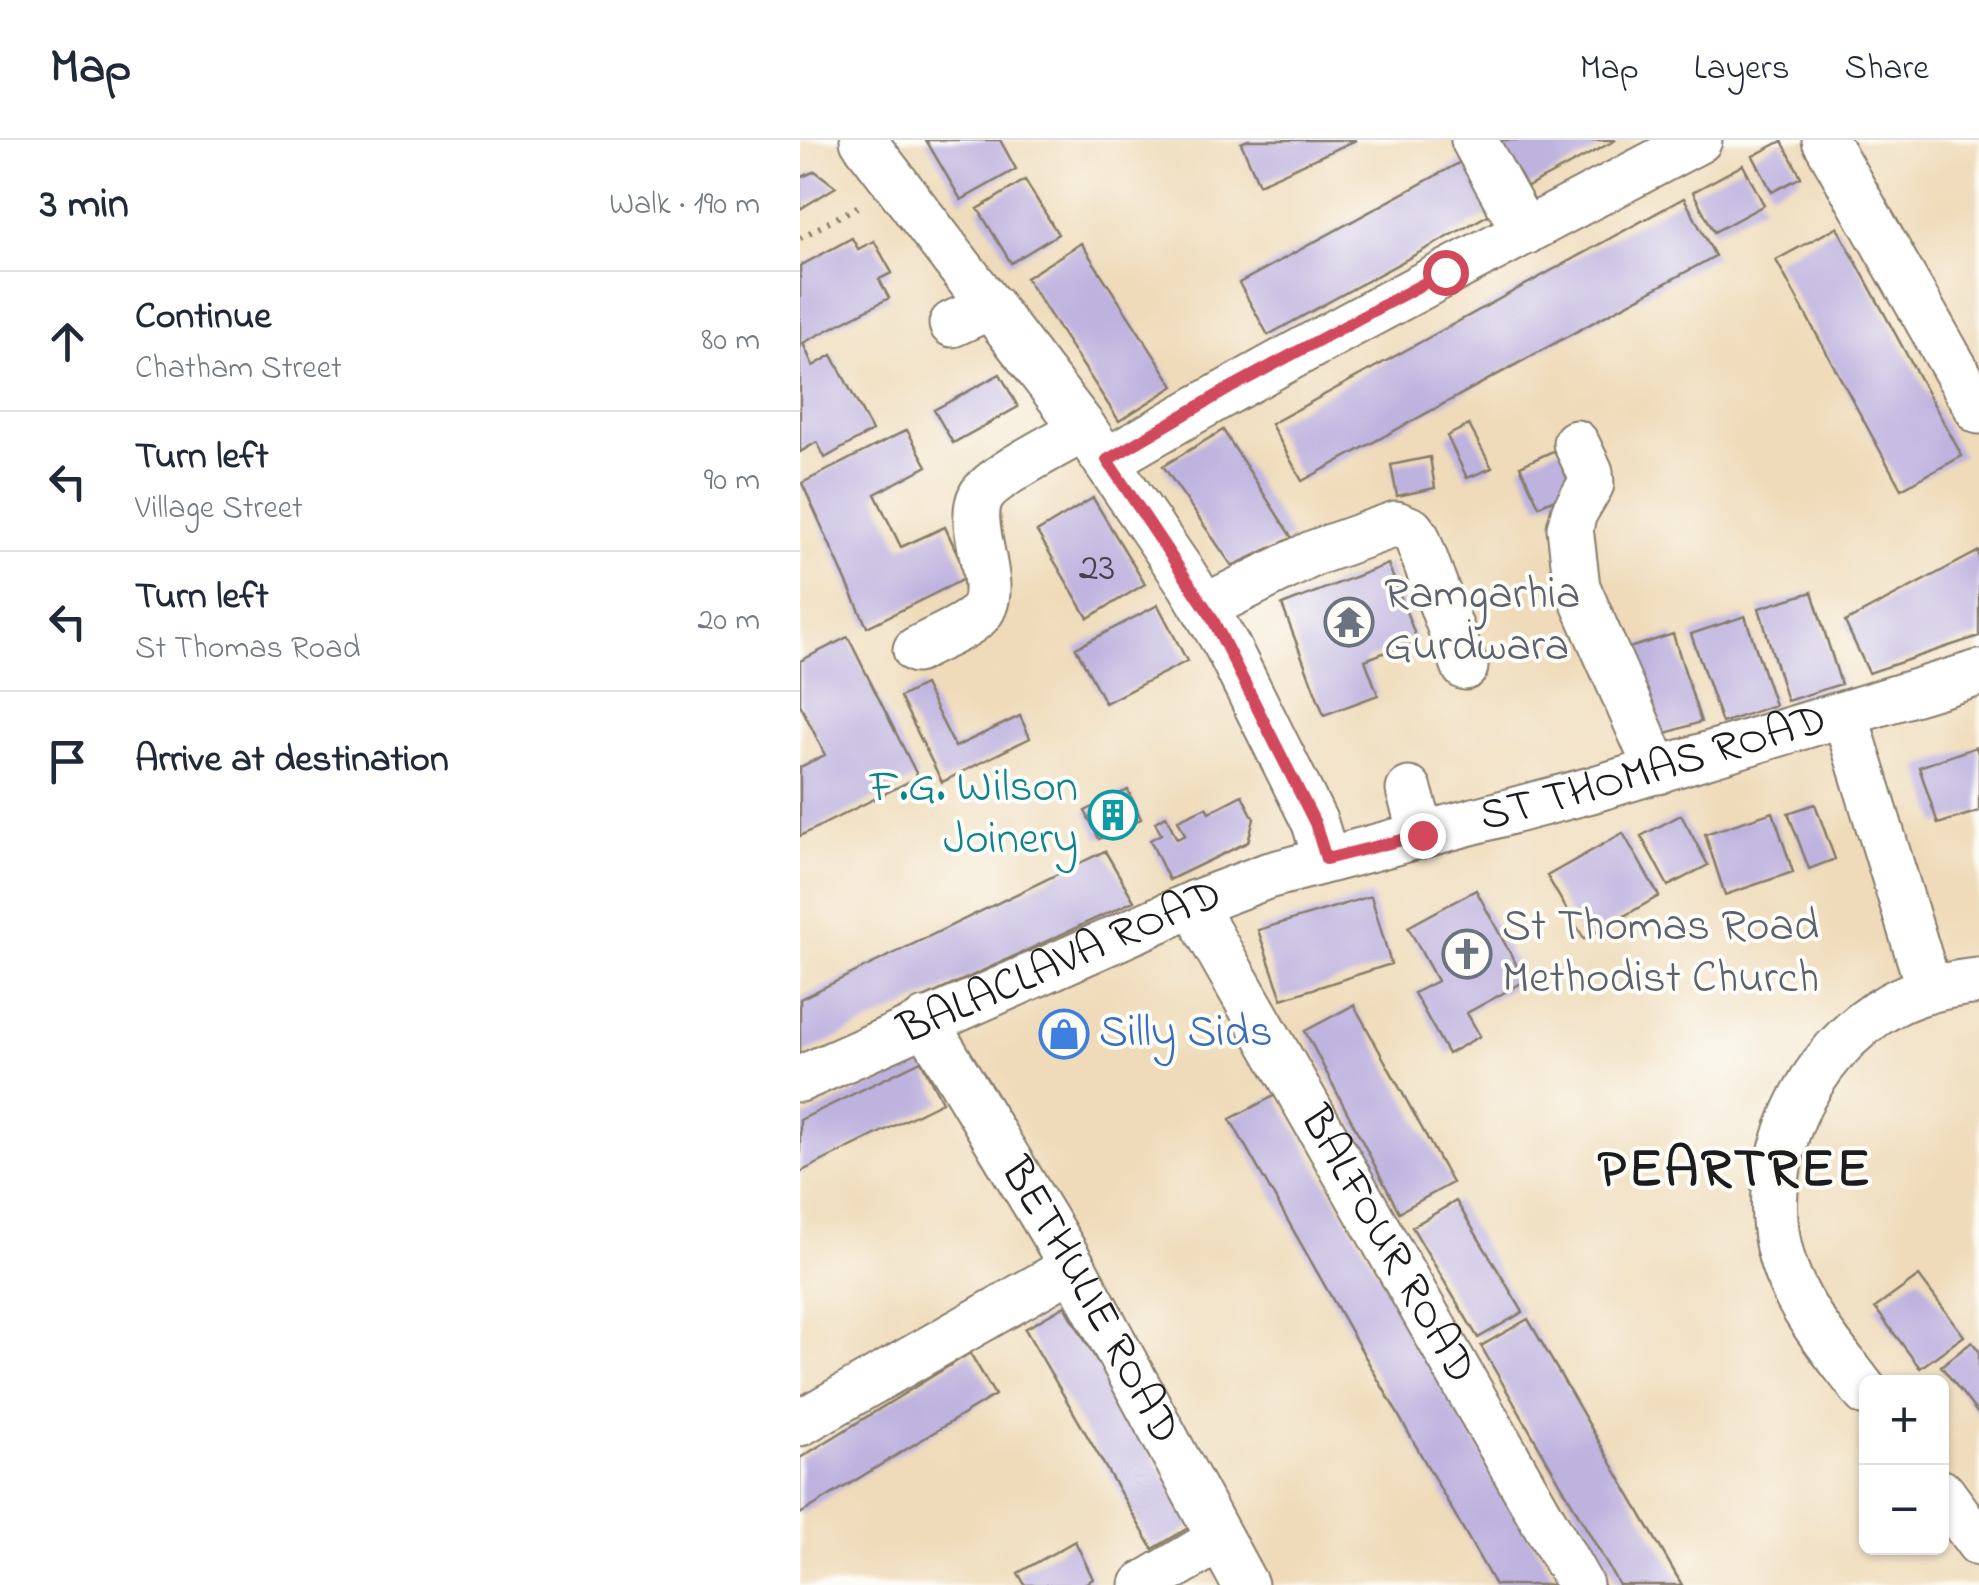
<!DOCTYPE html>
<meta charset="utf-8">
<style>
:root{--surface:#fff;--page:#f2f2f3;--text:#1f2937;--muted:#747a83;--line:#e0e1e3}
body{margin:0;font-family:"Indie Flower",sans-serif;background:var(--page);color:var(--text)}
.controls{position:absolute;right:30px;bottom:30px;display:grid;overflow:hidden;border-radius:15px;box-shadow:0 2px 8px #0004}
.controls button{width:90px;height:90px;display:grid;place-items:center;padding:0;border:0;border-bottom:2px solid var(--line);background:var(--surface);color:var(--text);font:50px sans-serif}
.stop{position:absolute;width:30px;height:30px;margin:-22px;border:8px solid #d1495b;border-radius:50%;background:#fff}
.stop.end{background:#d1495b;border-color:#fff;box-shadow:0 2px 10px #0008}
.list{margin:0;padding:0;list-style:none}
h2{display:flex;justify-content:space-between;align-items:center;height:130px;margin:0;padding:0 40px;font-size:42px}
h2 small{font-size:32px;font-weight:400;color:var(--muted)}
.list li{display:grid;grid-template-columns:65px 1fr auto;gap:30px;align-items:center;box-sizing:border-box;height:140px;padding:0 40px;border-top:2px solid var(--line)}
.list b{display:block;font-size:38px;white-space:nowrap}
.list p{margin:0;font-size:32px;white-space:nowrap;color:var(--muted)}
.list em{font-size:32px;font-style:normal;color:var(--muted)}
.icon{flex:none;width:55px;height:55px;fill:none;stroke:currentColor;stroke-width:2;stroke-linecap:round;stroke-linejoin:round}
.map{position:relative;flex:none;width:1179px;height:1445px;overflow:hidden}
header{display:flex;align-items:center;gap:60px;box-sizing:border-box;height:140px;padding:0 50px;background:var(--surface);border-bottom:2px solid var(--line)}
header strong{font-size:48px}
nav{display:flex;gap:55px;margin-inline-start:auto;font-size:35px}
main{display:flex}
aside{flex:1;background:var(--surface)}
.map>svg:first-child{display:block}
.building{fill:#beb2df}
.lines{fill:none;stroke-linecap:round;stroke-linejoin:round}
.minor-casing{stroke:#867c6b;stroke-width:49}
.path{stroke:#867c6b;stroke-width:6;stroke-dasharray:2.5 8;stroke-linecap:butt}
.minor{stroke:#fff;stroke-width:45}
.route{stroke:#d1495b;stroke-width:12}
.labels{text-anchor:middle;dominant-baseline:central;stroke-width:8;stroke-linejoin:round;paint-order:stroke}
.number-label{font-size:40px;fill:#44424d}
.worship-label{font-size:45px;fill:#5b616d;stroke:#fdfcf7;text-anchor:start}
.street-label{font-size:45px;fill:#1c1c1c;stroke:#fdfcf7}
.culture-label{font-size:45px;fill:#0d838f;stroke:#fdfcf7;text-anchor:end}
.shop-label{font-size:45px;fill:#366cbe;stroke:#fdfcf7;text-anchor:start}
.district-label{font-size:55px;font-weight:bold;letter-spacing:2.5px;fill:#1c1c1c;stroke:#fdfcf7}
</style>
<header>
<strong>Map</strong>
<nav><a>Map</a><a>Layers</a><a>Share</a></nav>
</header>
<main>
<aside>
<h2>3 min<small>Walk · 190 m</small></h2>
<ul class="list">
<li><svg class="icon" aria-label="ahead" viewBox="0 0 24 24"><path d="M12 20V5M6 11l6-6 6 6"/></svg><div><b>Continue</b><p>Chatham Street</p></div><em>80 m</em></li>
<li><svg class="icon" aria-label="left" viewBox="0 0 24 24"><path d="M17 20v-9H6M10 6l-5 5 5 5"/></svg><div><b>Turn left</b><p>Village Street</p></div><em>90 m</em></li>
<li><svg class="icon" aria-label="left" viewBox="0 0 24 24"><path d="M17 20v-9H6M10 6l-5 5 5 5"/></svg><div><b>Turn left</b><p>St Thomas Road</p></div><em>20 m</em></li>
<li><svg class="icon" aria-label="arrive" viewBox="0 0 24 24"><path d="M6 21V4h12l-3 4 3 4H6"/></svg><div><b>Arrive at destination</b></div></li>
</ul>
</aside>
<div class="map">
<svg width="1179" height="1445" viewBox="0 0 1179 1445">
<rect width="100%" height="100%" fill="#fdfcf7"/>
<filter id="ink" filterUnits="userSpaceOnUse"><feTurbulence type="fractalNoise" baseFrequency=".01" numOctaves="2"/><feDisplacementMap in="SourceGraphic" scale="20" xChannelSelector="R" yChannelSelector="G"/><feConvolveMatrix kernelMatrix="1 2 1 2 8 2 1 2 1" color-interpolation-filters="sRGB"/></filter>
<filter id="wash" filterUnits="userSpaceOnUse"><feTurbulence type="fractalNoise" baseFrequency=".0048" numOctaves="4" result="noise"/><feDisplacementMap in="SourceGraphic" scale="40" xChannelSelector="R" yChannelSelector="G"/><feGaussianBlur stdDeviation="2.25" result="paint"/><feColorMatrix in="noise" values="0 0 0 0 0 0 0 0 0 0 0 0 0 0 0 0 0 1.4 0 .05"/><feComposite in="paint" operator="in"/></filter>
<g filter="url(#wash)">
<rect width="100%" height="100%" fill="#efdbba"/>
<g id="blocks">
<path class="building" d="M126 0H200L216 29 161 60Z
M448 0H556L459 44 441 3Z
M685 0H816L714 54Z
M982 1 1001 37 972 52 953 16Z
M670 17 699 69 468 195 439 143Z
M943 25 964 65 914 92 893 52Z
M15 31 36 47 0 69V38Z
M225 40 258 94 211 123 178 69Z
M884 58 915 116 502 341 471 284Z
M1037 87 1162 316 1101 349 976 120Z
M52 98 58 109 74 101 92 133 79 139 89 158 3 203 13 226 32 215 72 291 25 318 17 302 0 312V126Z
M281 103 374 246 319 281 226 138Z
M200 234 218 267 153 303 134 270Z
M669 285 692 328 667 338 647 296Z
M107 290 127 326 75 354 101 407 145 387 168 437 67 487 2 343Z
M423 290 492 398 432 426 363 326Z
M764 306 782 347 739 366 720 326Z
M630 317 635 348 597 356 591 325Z
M293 358 345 444 288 478 237 392Z
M1179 411V496L1069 533 1045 482Z
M588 424 617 500 565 520 578 555 524 575 482 465Z
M1012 452 1041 544 987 561 959 468Z
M358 465 387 521 305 563 276 508Z
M945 476 975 565 922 583 891 494Z
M873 494 901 582 854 597 826 509Z
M48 497 118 637 0 696V627L25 615 0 564V521Z
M124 545 155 607 220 576 230 598 142 642 100 557Z
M1176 607 1179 616V671L1138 684 1119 627Z
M328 650 341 679 299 699 285 671Z
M442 655 454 679 448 702 369 740 350 700 361 694 355 682 366 676 377 699 385 695 378 680 406 667 409 672Z
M1015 664 1035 719 1009 729 988 673Z
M973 672 993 732 925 755 905 694Z
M881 675 908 725 868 746 841 696Z
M823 693 859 756 784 799 747 736Z
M305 711 334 761 0 915V859Z
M676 750 725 841 667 873 680 896 648 914 614 853 637 841 608 787Z
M571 756 591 824 482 859 458 790Z
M554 865 652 1043 599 1072 505 891Z
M121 921 142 962 0 1032V980Z
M476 955 758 1445H695L430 979Z
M656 1061 723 1172 678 1198 612 1087Z
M1119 1136 1164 1196 1120 1228 1075 1168Z
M265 1166 393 1385 353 1409 225 1189Z
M728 1179 882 1445H819L681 1206Z
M1172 1202 1179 1211V1275L1141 1226Z
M170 1213 195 1255 0 1374V1318Z
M275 1401 293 1439 282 1445H225L218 1433Z"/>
</g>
</g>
<g filter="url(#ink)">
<use href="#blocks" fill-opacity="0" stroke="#867c6b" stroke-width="2.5"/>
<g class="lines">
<g class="minor-casing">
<g id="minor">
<path d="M63 0 284 289 390 444 427 506 515 683 526 719"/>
<path d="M674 0 725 92"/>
<path d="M1025 0 1179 271"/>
<path d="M152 184 191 166"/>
<path d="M776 303 790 332 791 344 774 373 770 388 777 447 858 631"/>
<path d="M307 321C501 207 700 105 899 0"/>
<path d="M405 467 514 413 596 384 611 390 617 398 665 527"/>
<path d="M116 510C135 499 161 490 177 476 205 451 164 388 181 356 191 337 262 302 284 289"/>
<path d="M1045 575 1129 849"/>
<path d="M609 650 622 695"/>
<path id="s1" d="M396 763 407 790 780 1445"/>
<path id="s2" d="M125 881 273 1127 445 1445"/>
<path id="s3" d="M0 939 396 763 467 736 791 650 1179 533"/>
<path d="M1066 1253C1035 1211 997 1170 982 1119 954 1025 1007 911 1091 865 1118 850 1149 844 1179 841"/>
<path d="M0 1283 273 1127"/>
<path d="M1142 1353 1179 1403"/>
<path d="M343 1445 420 1399"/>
</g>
</g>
<path class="path" d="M0 98 64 63"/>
<use href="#minor" class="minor"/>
</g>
</g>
<g class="lines" filter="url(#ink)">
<path class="route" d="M622 695 526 719 515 683 411 476 307 320 430 248 645 132"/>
</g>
<defs>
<g id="temple-ring" transform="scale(2.5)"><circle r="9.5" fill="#fdfcf7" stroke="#6b7280" stroke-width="1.5"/><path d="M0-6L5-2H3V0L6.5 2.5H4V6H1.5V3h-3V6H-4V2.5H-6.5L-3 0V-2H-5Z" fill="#6b7280"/></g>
<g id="building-ring" transform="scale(2.5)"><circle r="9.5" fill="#fdfcf7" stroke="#0f9aa8" stroke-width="1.5"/><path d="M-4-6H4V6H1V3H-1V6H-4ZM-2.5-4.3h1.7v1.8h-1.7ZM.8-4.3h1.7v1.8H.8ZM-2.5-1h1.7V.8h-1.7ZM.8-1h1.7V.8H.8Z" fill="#0f9aa8"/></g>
<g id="church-ring" transform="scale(2.5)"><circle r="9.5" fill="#fdfcf7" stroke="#6b7280" stroke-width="1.5"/><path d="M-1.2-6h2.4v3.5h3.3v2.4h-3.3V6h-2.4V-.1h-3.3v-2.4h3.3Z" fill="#6b7280"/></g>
<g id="shop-ring" transform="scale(2.5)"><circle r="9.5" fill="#fdfcf7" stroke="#3f7fe0" stroke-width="1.5"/><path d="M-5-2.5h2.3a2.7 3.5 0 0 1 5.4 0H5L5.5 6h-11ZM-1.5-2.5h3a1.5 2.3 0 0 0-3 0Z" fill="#3f7fe0"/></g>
</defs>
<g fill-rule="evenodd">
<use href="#temple-ring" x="549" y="482"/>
<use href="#building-ring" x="313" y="675"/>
<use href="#church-ring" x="667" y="814"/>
<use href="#shop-ring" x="264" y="894"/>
</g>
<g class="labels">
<g class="number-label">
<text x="297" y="429">23</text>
</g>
<g class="worship-label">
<text x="584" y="456">Ramgarhia<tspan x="584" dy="52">Gurdwara</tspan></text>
<text x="702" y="788">St Thomas Road<tspan x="702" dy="52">Methodist Church</tspan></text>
</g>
<g class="street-label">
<text stroke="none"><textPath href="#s3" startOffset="910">ST THOMAS ROAD</textPath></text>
<text stroke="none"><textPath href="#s3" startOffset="285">BALACLAVA ROAD</textPath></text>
<text stroke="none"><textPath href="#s1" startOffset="392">BALFOUR ROAD</textPath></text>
<text stroke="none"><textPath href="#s2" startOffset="325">BETHULIE ROAD</textPath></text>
</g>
<g class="culture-label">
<text x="278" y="649">F.G. Wilson<tspan x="278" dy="52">Joinery</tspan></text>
</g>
<g class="shop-label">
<text x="299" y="894">Silly Sids</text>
</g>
<g class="district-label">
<text x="935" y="1032">PEARTREE</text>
</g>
</g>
</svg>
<div class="controls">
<button>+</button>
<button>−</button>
</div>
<div class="stop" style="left:645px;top:132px"></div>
<div class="stop end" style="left:622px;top:695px"></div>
</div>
</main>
